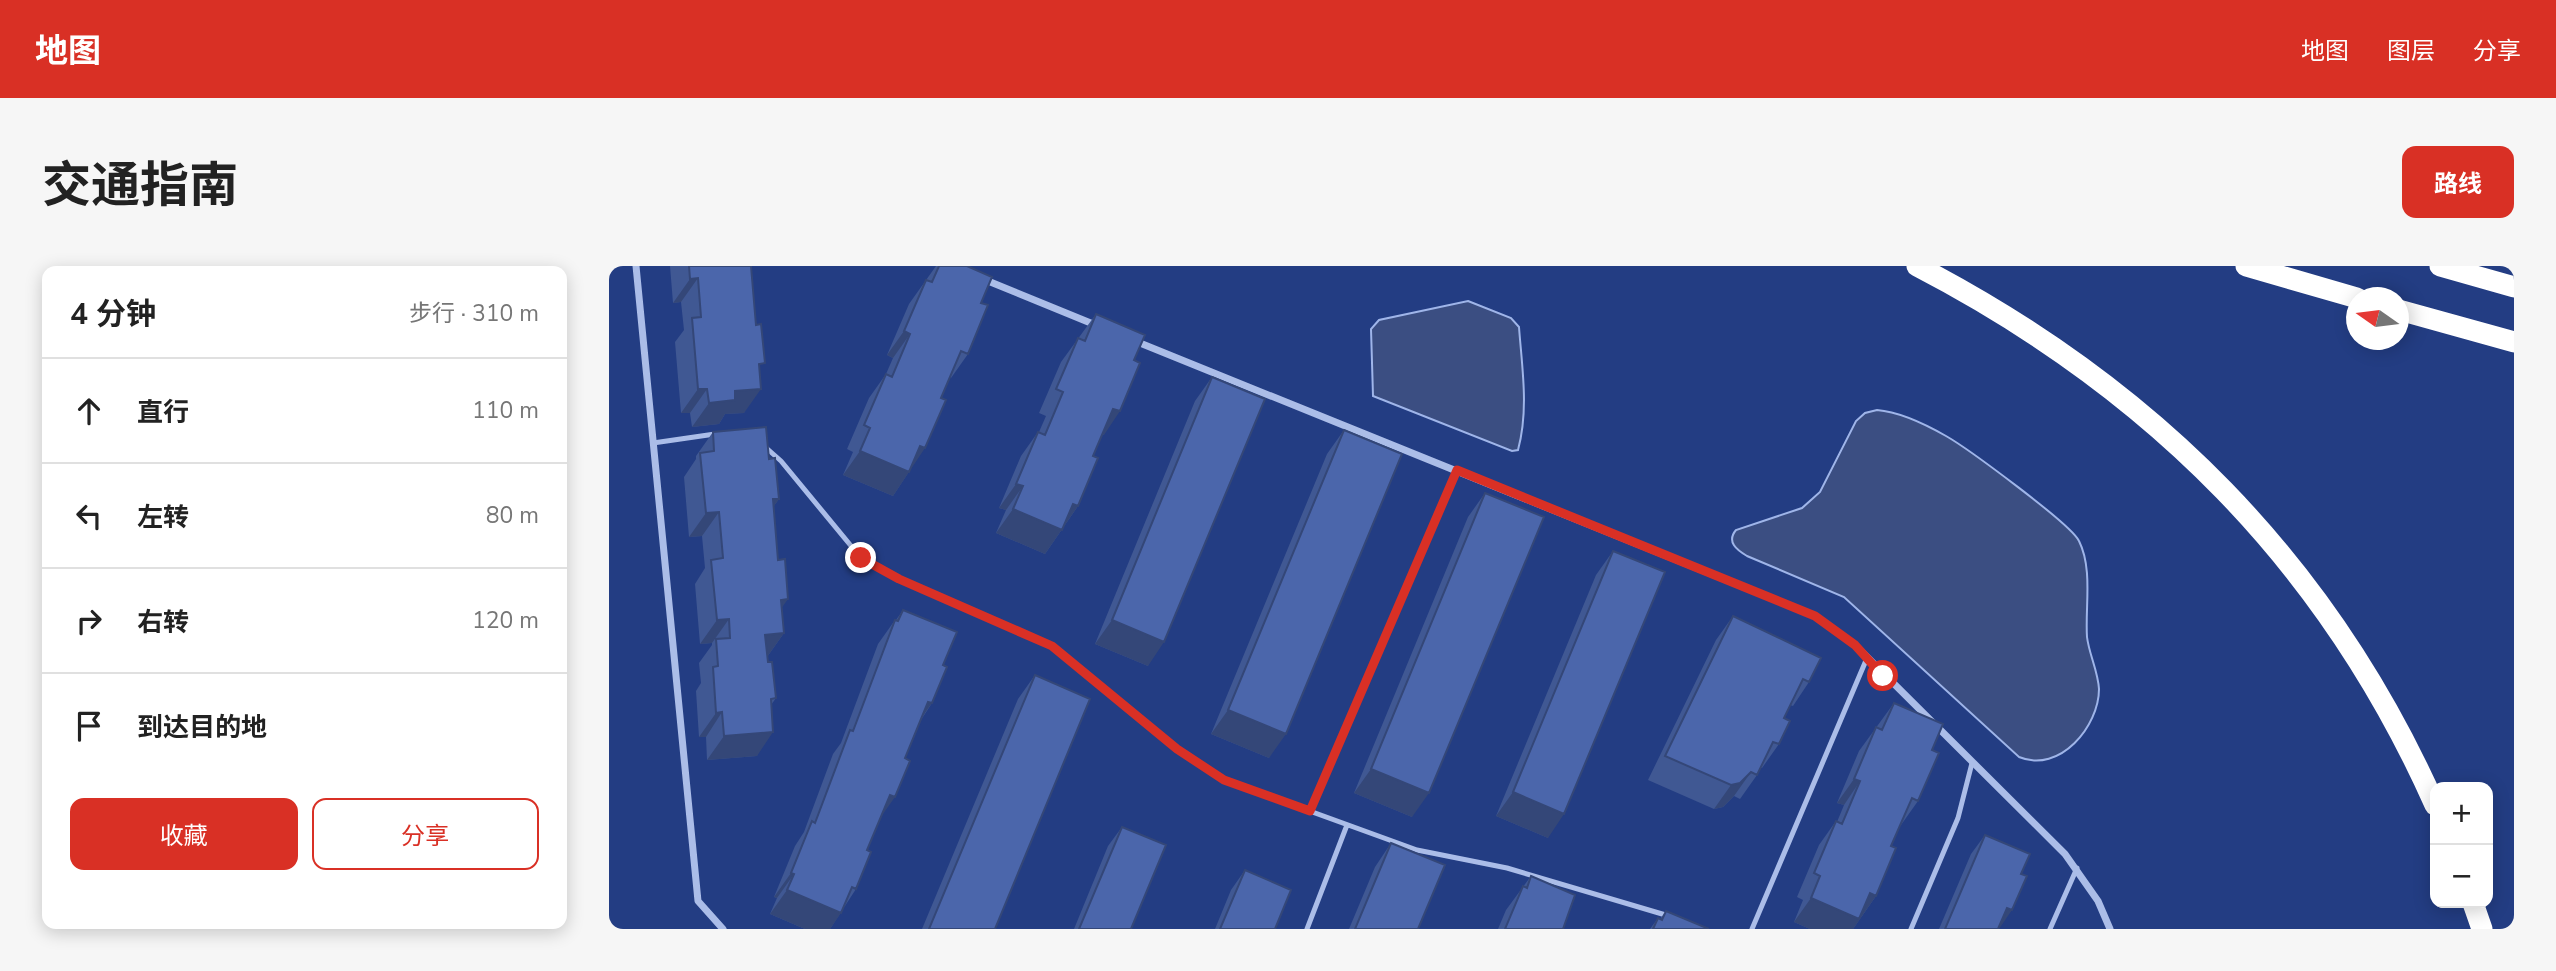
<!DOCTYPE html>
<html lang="zh">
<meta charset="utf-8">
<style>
:root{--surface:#fff;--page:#f6f6f6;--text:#222;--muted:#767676;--line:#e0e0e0;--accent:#d93025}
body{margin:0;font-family:"Nunito Sans","Noto Sans SC",sans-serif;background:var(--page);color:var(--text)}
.controls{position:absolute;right:21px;bottom:21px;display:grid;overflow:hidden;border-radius:14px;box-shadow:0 4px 18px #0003}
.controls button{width:63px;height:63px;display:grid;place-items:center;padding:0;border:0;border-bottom:2px solid var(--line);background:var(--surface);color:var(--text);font:35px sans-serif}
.compass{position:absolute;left:1737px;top:21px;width:63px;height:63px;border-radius:50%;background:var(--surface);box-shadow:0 4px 18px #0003;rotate:284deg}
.stop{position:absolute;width:21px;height:21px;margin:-16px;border:5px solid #d93025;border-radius:50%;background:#fff}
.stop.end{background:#d93025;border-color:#fff;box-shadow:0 2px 7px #0008}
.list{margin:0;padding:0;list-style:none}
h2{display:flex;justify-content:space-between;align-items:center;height:91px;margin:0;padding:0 28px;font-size:30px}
h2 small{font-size:23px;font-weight:400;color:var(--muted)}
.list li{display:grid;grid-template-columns:46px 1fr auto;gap:21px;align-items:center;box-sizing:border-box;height:105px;padding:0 28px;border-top:2px solid var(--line)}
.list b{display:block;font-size:26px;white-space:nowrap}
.list em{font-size:23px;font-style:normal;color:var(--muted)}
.actions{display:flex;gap:14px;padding:21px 28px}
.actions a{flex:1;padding:16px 0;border:2px solid var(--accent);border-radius:14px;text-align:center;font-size:24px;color:var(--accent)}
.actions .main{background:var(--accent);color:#fff}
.icon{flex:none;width:38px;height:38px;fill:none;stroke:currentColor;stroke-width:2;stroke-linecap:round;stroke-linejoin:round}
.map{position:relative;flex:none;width:1905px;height:663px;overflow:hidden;border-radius:14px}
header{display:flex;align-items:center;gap:42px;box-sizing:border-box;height:98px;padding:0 35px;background:var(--accent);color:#fff}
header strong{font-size:33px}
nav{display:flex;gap:38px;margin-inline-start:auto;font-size:24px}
.intro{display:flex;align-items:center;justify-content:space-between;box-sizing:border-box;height:168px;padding:0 42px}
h1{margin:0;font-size:49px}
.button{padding:18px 32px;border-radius:14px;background:var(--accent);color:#fff;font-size:24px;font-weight:700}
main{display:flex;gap:42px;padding:0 42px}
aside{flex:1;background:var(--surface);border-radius:14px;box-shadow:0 4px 18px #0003}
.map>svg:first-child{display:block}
.water{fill:#3b4e82;stroke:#9fb5e9;stroke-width:2}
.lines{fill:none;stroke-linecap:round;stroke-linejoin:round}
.lane{stroke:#abbde8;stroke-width:5}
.street{stroke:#abbde8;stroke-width:7}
.highway{stroke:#fff;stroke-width:21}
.wall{fill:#405893}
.shaded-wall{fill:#344778}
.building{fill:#4b66ab;stroke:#344778;stroke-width:2}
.route{stroke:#d93025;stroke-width:9}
</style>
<header>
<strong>地图</strong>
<nav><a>地图</a><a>图层</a><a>分享</a></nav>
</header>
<div class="intro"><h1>交通指南</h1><a class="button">路线</a></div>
<main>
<aside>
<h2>4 分钟<small>步行 · 310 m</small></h2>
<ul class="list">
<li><svg class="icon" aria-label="ahead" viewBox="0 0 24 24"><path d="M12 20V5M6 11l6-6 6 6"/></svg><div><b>直行</b></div><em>110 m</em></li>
<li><svg class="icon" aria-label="left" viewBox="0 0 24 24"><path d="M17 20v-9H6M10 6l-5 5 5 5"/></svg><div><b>左转</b></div><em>80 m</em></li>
<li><svg class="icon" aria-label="right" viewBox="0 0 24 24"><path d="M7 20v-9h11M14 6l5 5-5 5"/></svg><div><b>右转</b></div><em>120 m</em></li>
<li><svg class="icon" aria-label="arrive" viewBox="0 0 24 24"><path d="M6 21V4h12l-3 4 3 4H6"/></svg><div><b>到达目的地</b></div></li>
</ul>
<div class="actions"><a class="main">收藏</a><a>分享</a></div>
</aside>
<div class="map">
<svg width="1905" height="663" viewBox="0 0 1905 663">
<rect width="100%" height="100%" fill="#233d83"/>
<path class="water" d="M859 35 902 52 910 61C913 102 920 143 909 184L903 185 764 130 762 63 770 54Z
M1268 144C1292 146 1316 158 1337 170 1358 182 1462 258 1470 275 1484 303 1476 341 1478 371 1480 388 1489 405 1490 423 1490 460 1451 508 1410 491L1235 331 1138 290C1128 284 1117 276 1127 264L1193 242 1211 226 1247 155 1256 147Z"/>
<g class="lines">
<path class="lane" d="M44 177 106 168
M155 180 172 195 252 292 290 314 443 380 568 483 615 514 808 584 898 602 1060 650
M701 545 848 204
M698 663 738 559
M1143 663 1258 392
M1302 663 1349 552 1363 497
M1441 663 1468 602"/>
<path class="street" d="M27 0 89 635 114 663
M374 13 489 60
M526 75 1206 350 1246 379 1456 588 1489 635 1501 663"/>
<path class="highway" d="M1308 0C1543 122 1718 296 1826 539
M1637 0 1748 32
M1831 0 1905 21
M1790 44 1905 76
M1864 637 1873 663"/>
</g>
<path class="wall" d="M61 0H142L151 105 135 147 116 148 110 158 83 161 81 147H72L66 76 75 64 72 36 64 37Z
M327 0H358L372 37 359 88 342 112 341 111 301 204 284 230 234 209 244 186 238 183 260 132 277 108 284 92 278 89 300 38Z
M487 48 495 169H493L484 190 469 240 436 288 387 267 397 244 390 242 412 190 429 166H430L437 150 430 147 452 96Z
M603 111 539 400 486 378 586 135Z
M735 164 660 492 602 468 718 188Z
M104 166 160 193 170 233 164 241 175 367 158 391 167 432 162 439 148 490 98 494 97 471H90L87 425 92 417 90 397 103 379V377L91 378 86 318 96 302 93 270 80 271 75 211 87 193V190Z
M876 227 803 551 745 527 859 251Z
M1004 285 939 572 887 550 987 309Z
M294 344 334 399 323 437 312 454 258 584 247 623 221 663H196L161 648 168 632 165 631 186 580 195 566 224 488 232 477 269 378 286 354H287Z
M1124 350 1200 416 1184 440 1181 439 1175 452 1170 478 1153 502H1151L1148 509 1131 533 1125 530 1114 541 1105 543 1039 514 1107 374Z
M426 409 386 663H313L409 433Z
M1285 437 1323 484 1309 535 1292 559H1291L1282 580 1267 630 1244 663H1201L1185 656 1194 634 1188 631 1210 579 1227 555 1228 556 1235 539 1228 537 1250 485Z
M513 561 522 663H465L499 580Z
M1376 569 1390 663H1330L1362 588Z
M782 577 809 663H740L766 601Z
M636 604 666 663H606L622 624Z
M922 610 954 663H889L897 644Z
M1057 645 1100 663H1041L1049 652 1051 653Z"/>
<path class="shaded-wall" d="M89 12 72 36 64 37 81 13Z
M295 65 301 68 284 92 278 89Z
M89 123H98L81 147H72Z
M152 123 135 147 116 148 110 158 83 161 100 137 126 125Z
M504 143 511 145 495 169 488 167Z
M311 180 316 182 284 230 234 209 251 185Z
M407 218 414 220 397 244 390 242Z
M164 233H170L153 257Z
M464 238 469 240 436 288 387 267 404 243Z
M110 246 93 270 80 271 97 247Z
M179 333 162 357 172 334Z
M120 353 103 377 91 378 108 354Z
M503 354 555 376 539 400 486 378Z
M175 367 158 391 156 369Z
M319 436 323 437 306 461Z
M619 444 677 468 660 492 602 468Z
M113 446 97 471H90L107 447Z
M164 466 148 490 98 494 115 470Z
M762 503 820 527 803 551 745 527Z
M1142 506 1125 530 1114 541 1105 543 1122 519Z
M1245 513 1251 515 1235 539 1228 537Z
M904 526 955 548 939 572 887 550Z
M281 529 286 531 269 555Z
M182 607 185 608 168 632 165 631Z
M178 624 232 647 221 663H196L161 648Z
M1261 627 1267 630 1244 663H1201L1185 656 1202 632Z
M1398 642 1403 644 1390 663H1387Z"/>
<path class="building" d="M80 0H142L147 59 152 58 156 97 150 98 152 123 126 125V134L100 137 98 123H89L83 52 92 51 89 12 81 13Z
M330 0H358L383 11 372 37 379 39 359 88 352 85 332 132 337 134 316 182 311 180 300 206 251 185 261 162 255 159 277 108 283 111 301 68 295 65 317 14 323 16Z
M487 48 536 69 525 94 531 97 511 145 504 143 484 190 489 192 469 240 464 238 453 264 404 243 414 220 407 218 429 166 436 169 454 126 447 123 469 72 476 75Z
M603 111 656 133 555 376 503 354Z
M157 161 160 193 166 192 170 233H164L169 294 176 293 179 333 172 334 175 367 156 369 159 396H163L167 432 162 433 164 466 115 470 113 446 107 447 104 401 109 400 107 373 121 372 120 353 108 354 102 294 114 292 110 246 97 247 91 187 105 185 104 166Z
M735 164 793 188 677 468 619 444Z
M876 227 935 251 820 527 762 503Z
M1004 285 1056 306 955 548 904 526Z
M294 344 348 366 334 399 338 401 323 437 319 436 296 492 301 495 286 531 281 529 258 584 262 586 247 623 243 621 232 647 178 624 185 608 182 607 203 555 206 557 241 464 244 465 286 354 289 355Z
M1124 350 1212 392 1200 416 1194 413 1175 452 1181 455 1170 478 1164 476 1148 509 1142 506 1131 517 1122 519 1056 490Z
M426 409 481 433 386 663H320Z
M1285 437 1334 458 1323 484 1330 487 1309 535 1303 532 1282 580 1287 582 1267 630 1261 627 1250 653 1202 632 1211 610 1205 607 1227 555 1233 558 1251 515 1245 513 1267 461 1273 464Z
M513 561 557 579 522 663H470Z
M1376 569 1421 588 1412 608 1418 610 1403 644 1398 642 1389 663H1336Z
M782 577 836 599 809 663H746Z
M636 604 682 624 666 663H611Z
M922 610 966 629 954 663H896L914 620 918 622Z
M1057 645 1100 663H1044L1049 652 1053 654Z"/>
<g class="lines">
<path class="route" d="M252 292 290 313 443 380 568 483 615 514 701 545 848 204 1206 350 1246 379 1274 410"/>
</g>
</svg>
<div class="controls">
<button>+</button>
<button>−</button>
</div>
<svg class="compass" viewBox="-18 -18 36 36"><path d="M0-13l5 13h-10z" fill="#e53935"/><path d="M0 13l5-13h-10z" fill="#767676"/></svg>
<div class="stop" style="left:1274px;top:410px"></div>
<div class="stop end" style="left:252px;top:292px"></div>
</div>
</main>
